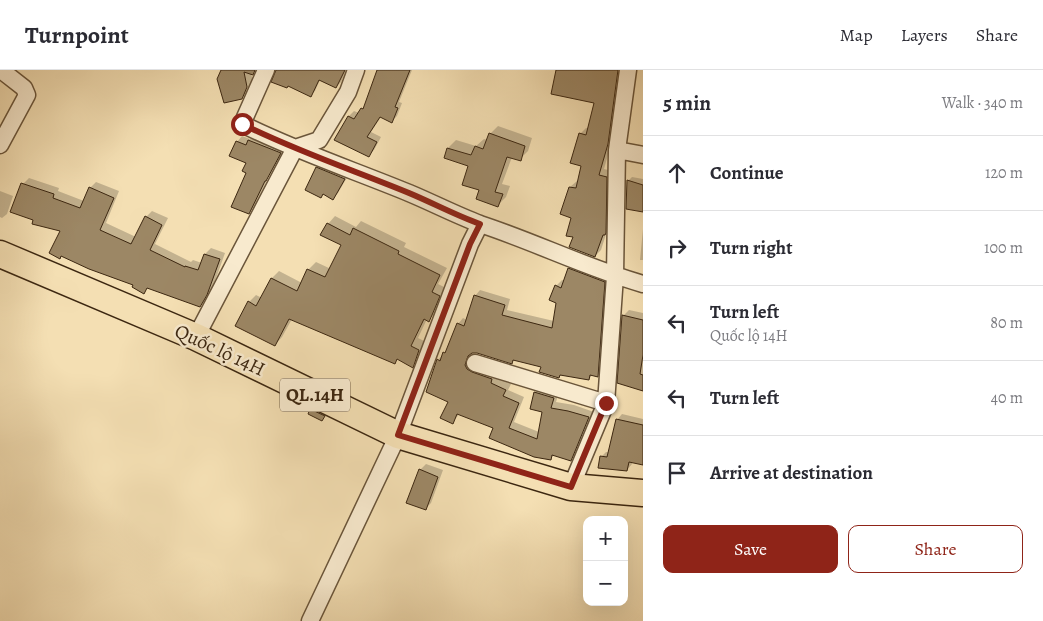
<!DOCTYPE html>
<meta charset="utf-8">
<style>
:root{--surface:#fff;--page:#f7f7f7;--text:#2b2b33;--muted:#7c7c81;--line:#e1e1e2;--accent:#8f2418}
body{margin:0;font-family:Alegreya,serif;background:var(--page);color:var(--text)}
.controls{position:absolute;right:15px;bottom:15px;display:grid;overflow:hidden;border-radius:10px;box-shadow:0 5px 20px #0002}
.controls button{width:45px;height:45px;display:grid;place-items:center;padding:0;border:0;border-bottom:1px solid var(--line);background:var(--surface);color:var(--text);font:25px sans-serif}
.stop{position:absolute;width:15px;height:15px;margin:-11px;border:4px solid #8f2418;border-radius:50%;background:#fff}
.stop.end{background:#8f2418;border-color:#fff;box-shadow:0 1px 5px #0008}
.list{margin:0;padding:0;list-style:none}
h2{display:flex;justify-content:space-between;align-items:center;height:65px;margin:0;padding:0 20px;font-size:21px}
h2 small{font-size:16px;font-weight:400;color:var(--muted)}
.list li{display:grid;grid-template-columns:32px 1fr auto;gap:15px;align-items:center;box-sizing:border-box;height:75px;padding:0 20px;border-top:1px solid var(--line)}
.list b{display:block;font-size:19px;white-space:nowrap}
.list p{margin:0;font-size:16px;white-space:nowrap;color:var(--muted)}
.list em{font-size:16px;font-style:normal;color:var(--muted)}
.actions{display:flex;gap:10px;padding:15px 20px}
.actions a{flex:1;padding:11px 0;border:1px solid var(--accent);border-radius:10px;text-align:center;font-size:18px;color:var(--accent)}
.actions .main{background:var(--accent);color:#fff}
.icon{flex:none;width:28px;height:28px;fill:none;stroke:currentColor;stroke-width:2;stroke-linecap:round;stroke-linejoin:round}
.map{position:relative;flex:none;width:643px;height:551px;overflow:hidden}
header{display:flex;align-items:center;gap:30px;box-sizing:border-box;height:70px;padding:0 25px;background:var(--surface);border-bottom:1px solid var(--line)}
header strong{font-size:24px}
nav{display:flex;gap:28px;margin-inline-start:auto;font-size:18px}
main{display:flex}
aside{flex:1;background:var(--surface)}
.map>svg:first-child{display:block}
.shadow{fill:#0003}
.building{fill:#9c8765;stroke:#3c2711}
.lines{fill:none;stroke-linecap:round;stroke-linejoin:round}
.street-casing{stroke:#6a553a;stroke-width:19}
.primary-casing{stroke:#3c2711;stroke-width:29}
.street{stroke:#f8eace;stroke-width:16}
.primary{stroke:#f4dfb3;stroke-width:26}
.route{stroke:#8f2418;stroke-width:6}
.labels{text-anchor:middle;dominant-baseline:central;stroke-width:5;stroke-linejoin:round;paint-order:stroke}
.shield{fill:#f8eace;stroke:#74624a;stroke-width:1}
.shield-label{font-size:19px;font-weight:bold;fill:#3c2711}
.street-label{font-size:20px;fill:#3c2711;stroke:#f8eace}
</style>
<header>
<strong>Turnpoint</strong>
<nav><a>Map</a><a>Layers</a><a>Share</a></nav>
</header>
<main>
<div class="map">
<svg width="643" height="551" viewBox="0 0 643 551">
<rect width="100%" height="100%" fill="#f4dfb3"/>
<filter id="stains"><feTurbulence type="fractalNoise" baseFrequency=".004" numOctaves="4"/><feColorMatrix values="0 0 0 0 .2 0 0 0 0 .09 0 0 0 0 .02 0 0 0 .5 -.17"/></filter>
<radialGradient id="worn" r=".72"><stop offset=".6" stop-color="#630" stop-opacity="0"/><stop offset="1" stop-color="#630" stop-opacity=".3"/></radialGradient>
<path class="shadow" d="M222 0H256L252 4 251 3 253 11 248 22 242 28Z
M277 0H346L341 12 336 17 320 10 315 21 310 25Z
M379 0H412L399 32 402 33 397 46 392 51 381 47 371 62 381 67 374 80 369 85 336 69 349 46 354 41 359 43 366 34Z
M557 0H623L613 67 604 99 612 101 611 158 607 161 601 180 595 186 574 166 570 117 577 111 578 112 582 95 580 64 586 58 589 59 595 32Z
M498 56 532 68 528 81 520 89 512 87 502 114 510 116 506 127 498 135 481 120 470 95 448 78 456 70 476 76 484 69 488 70 490 64Z
M255 65 286 77 268 108 254 137 249 143 247 92 237 72 242 66 250 69Z
M322 93 349 104 338 123 333 128 324 123 321 127 317 98Z
M632 107 643 109V140L628 111Z
M29 108 59 118 58 121 84 131 90 118 96 112 119 121 106 153 136 167 146 147 152 141 168 148 155 174 191 192 193 190 202 193 205 184 211 178 225 183 213 217 206 230 200 236 148 217 144 222 62 160 35 150 23 114Z
M0 121 13 126 7 144 2 148 0 147Z
M335 146 356 157 361 151 406 173 404 177 447 198 438 214 446 218 436 243 428 250 427 249 418 268 426 272 420 289 412 296 398 289 395 292 292 249 282 267 275 275 249 232 256 225 262 228 272 208 279 201 302 213 308 200 316 192 331 199 342 175 328 154Z
M643 159V190H640Z
M575 193 610 206 603 300 597 306 593 304 589 309 562 304 559 307 542 296 515 290 512 292 477 282 471 284V289L496 307 511 314 508 320 524 327 514 352 539 362 543 341 531 338 535 322 541 316 559 322 556 332 574 335 594 342 577 384 571 389 554 385 550 389 495 357 460 343 453 352 449 331 438 290 447 280 458 254 463 248 467 250 475 226 480 220 510 229 507 240 554 251 558 232 556 216 562 210 565 211 569 199Z
M629 240 643 243V320L623 246Z
M317 334 328 343 322 349 311 340Z
M622 344 643 349V394L633 391 632 394 627 400 601 387 606 382H609L617 350Z
M426 394 443 400 431 433 425 439 420 400Z"/>
<path class="building" d="M221 0H255L253 5 244 2 247 17 242 29 224 33 217 9Z
M276 0H345L336 18 319 10 311 27 288 16 287 18 271 12Z
M377 0H410L395 37 398 38 392 53 380 47 367 67 377 72 369 87 334 70 348 46 354 49 361 38 363 39Z
M556 0H618L608 74 599 105 607 107 606 163 605 165H603L595 187 569 177 573 167 566 166 571 148 560 144 569 117 576 118 581 96 570 93 571 90 579 63 586 65 594 33 551 24Z
M489 63 525 76 521 91 507 87 495 122 503 124 498 137 476 129 479 120 462 115 468 96 444 88 447 78 471 85 475 76 483 79Z
M248 70 281 83 266 111H265L249 144 231 137 246 103 242 101 246 93 229 86 236 71 246 75Z
M316 97 345 109 333 130 323 124 321 128 305 120Z
M627 110 643 115V142L626 139Z
M21 113 54 124 53 128 80 138 89 117 114 128 100 160 131 174 145 146 162 155 150 180 185 197V196L198 200 204 184 220 189 207 225 200 237 147 218 144 224 132 217 133 215 89 199 61 186 60 189 49 183 60 161 32 154 33 150 10 142Z
M327 153 350 165 353 158 399 181 398 184 440 205 432 222 440 226 435 238 429 252 424 249 411 276 419 280 413 298 397 289 395 294 289 249 275 276 235 256 248 231 256 236 271 208 297 221 307 199 325 207 341 175 320 165Z
M568 198 605 212 598 307 590 305 589 310 560 305 559 308 539 302 541 297 513 290 512 294 477 283H472L468 286 465 295 467 299 472 302 492 309 491 313 506 320 503 326 519 333 509 358 537 369 542 342 530 339 534 322 554 328 551 338 568 341 589 347 571 391 552 385 551 390 534 387 489 368 493 358 457 344 453 354 440 348 448 332 426 322 437 289 440 291 443 282 445 283 457 253 464 256 474 225 505 235 502 245 552 258 556 233 549 230 555 215 561 218Z
M622 245 643 250V285L640 304 643 305V321L617 313Z
M310 339 325 346 322 351 308 344Z
M616 349 643 355V395L629 392 627 401 598 398 600 386 607 387Z
M419 399 438 407 426 440 406 433Z"/>
<g class="lines">
<g class="street-casing">
<path id="street" d="M266 0 242 54C296 81 353 100 409 123 433 133 456 145 480 154L470 174 398 365 310 551
M0 75 27 25 24 18 1 0
M617 80 643 85
M480 154C535 172 587 198 643 214
M196 267 295 78 319 70 348 22 356 0
M475 293 606 333
M571 417 606 333 615 206 617 80 628 0"/>
</g>
<g class="primary-casing">
<path id="primary" d="M0 184 196 267 398 365 571 417 643 423"/>
</g>
<use href="#street" class="street"/>
<use href="#primary" class="primary"/>
</g>
<g class="lines">
<path class="route" d="M242 54C296 81 353 100 409 123 433 133 455 145 480 154L470 174 398 365 571 417 606 333"/>
</g>
<g class="labels">
<rect class="shield" x="280" y="308.5" width="70" height="33" rx="4"/>
<g class="shield-label">
<text x="315" y="325">QL.14H</text>
</g>
<g class="street-label">
<text transform="translate(220 280) rotate(25)">Quốc lộ 14H</text>
</g>
</g>
<rect width="100%" height="100%" filter="url(#stains)"/>
<rect width="100%" height="100%" fill="url(#worn)"/>
</svg>
<div class="controls">
<button>+</button>
<button>−</button>
</div>
<div class="stop" style="left:242px;top:54px"></div>
<div class="stop end" style="left:606px;top:333px"></div>
</div>
<aside>
<h2>5 min<small>Walk · 340 m</small></h2>
<ul class="list">
<li><svg class="icon" aria-label="ahead" viewBox="0 0 24 24"><path d="M12 20V5M6 11l6-6 6 6"/></svg><div><b>Continue</b></div><em>120 m</em></li>
<li><svg class="icon" aria-label="right" viewBox="0 0 24 24"><path d="M7 20v-9h11M14 6l5 5-5 5"/></svg><div><b>Turn right</b></div><em>100 m</em></li>
<li><svg class="icon" aria-label="left" viewBox="0 0 24 24"><path d="M17 20v-9H6M10 6l-5 5 5 5"/></svg><div><b>Turn left</b><p>Quốc lộ 14H</p></div><em>80 m</em></li>
<li><svg class="icon" aria-label="left" viewBox="0 0 24 24"><path d="M17 20v-9H6M10 6l-5 5 5 5"/></svg><div><b>Turn left</b></div><em>40 m</em></li>
<li><svg class="icon" aria-label="arrive" viewBox="0 0 24 24"><path d="M6 21V4h12l-3 4 3 4H6"/></svg><div><b>Arrive at destination</b></div></li>
</ul>
<div class="actions"><a class="main">Save</a><a>Share</a></div>
</aside>
</main>
